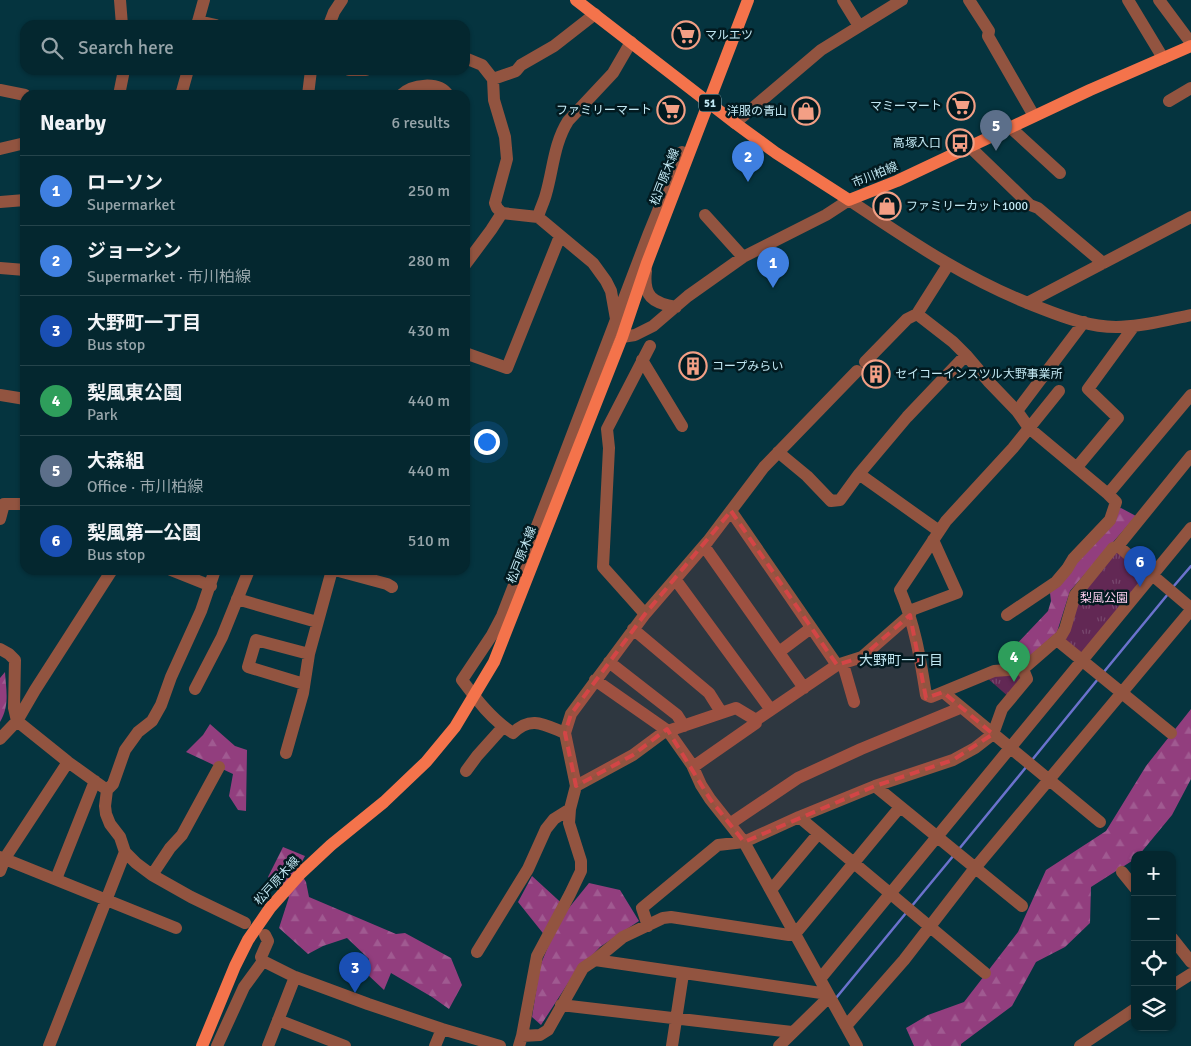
<!DOCTYPE html>
<meta charset="utf-8">
<style>
:root{--surface:#04272f;--page:#12333b;--text:#f1f3f6;--muted:#97a5aa;--line:#25444b;--accent:#ea580c}
body{margin:0;font-family:Signika,"Noto Sans JP",sans-serif;background:var(--page);color:var(--text)}
.controls{position:absolute;right:15px;bottom:15px;display:grid;overflow:hidden;border-radius:10px;box-shadow:0 1px 4px #0004}
.controls button{width:45px;height:45px;display:grid;place-items:center;padding:0;border:0;border-bottom:1px solid var(--line);background:var(--surface);color:var(--text);font:25px sans-serif}
.you{position:absolute;left:486px;top:441px;width:18px;height:18px;margin:-12px;border:4px solid #fff;border-radius:50%;background:#1a73e8;box-shadow:0 0 0 8px #1a73e833}
.badge{display:grid;place-items:center;width:32px;height:32px;border-radius:50%;background:var(--accent);color:#fff;font-size:16px;font-weight:700}
.pin{position:absolute;translate:-50% -41px;filter:drop-shadow(0 1px 2px #0008)}
.pin::after{content:'';position:absolute;top:26px;width:18px;height:15px;background:inherit;clip-path:polygon(0 0,100% 0,50% 100%)}
.list{margin:0;padding:0;list-style:none}
h2{display:flex;justify-content:space-between;align-items:center;height:65px;margin:0;padding:0 20px;font-size:21px}
h2 small{font-size:16px;font-weight:400;color:var(--muted)}
.list li{display:grid;grid-template-columns:32px 1fr auto;gap:15px;align-items:center;box-sizing:border-box;height:70px;padding:0 20px;border-top:1px solid var(--line)}
.list b{display:block;font-size:19px;white-space:nowrap}
.list p{margin:0;font-size:16px;white-space:nowrap;color:var(--muted)}
.list em{font-size:16px;font-style:normal;color:var(--muted)}
.icon{flex:none;width:28px;height:28px;fill:none;stroke:currentColor;stroke-width:2;stroke-linecap:round;stroke-linejoin:round}
.map{position:relative;flex:none;width:1191px;height:1046px;overflow:hidden}
.search{position:absolute;background:var(--surface);box-shadow:0 1px 4px #0004;left:20px;top:20px;width:450px;height:55px;display:flex;align-items:center;gap:12px;box-sizing:border-box;padding:0 18px;border-radius:15px;color:var(--muted);font-size:19px}
.panel{position:absolute;background:var(--surface);box-shadow:0 1px 4px #0004;left:20px;top:90px;width:450px;height:485px;border-radius:15px}
.map>svg:first-child{display:block}
.forest{fill:url(#forest-firs)}
.park{fill:url(#park-tufts)}
.lines{fill:none;stroke-linecap:round;stroke-linejoin:round}
.stream{stroke:#6b72cd;stroke-width:2.5}
.minor{stroke:#925440;stroke-width:12}
.major{stroke:#f4734b;stroke-width:12}
.marked{fill:#d34546;fill-opacity:0.2;stroke:#d34546;stroke-width:4;stroke-dasharray:10 6;stroke-linejoin:round}
.labels{text-anchor:middle;dominant-baseline:central;stroke-width:5;stroke-linejoin:round;paint-order:stroke}
.shield{fill:#021a20;stroke:#88aab4;stroke-width:1}
.shield-label{font-size:11px;font-weight:bold;fill:#c2e8f3}
.poi-label{font-size:12px;fill:#c2e8f3;stroke:#021a20;text-anchor:start}
.street-label{font-size:12px;fill:#c2e8f3;stroke:#021a20}
.park-label{font-size:12px;fill:#ffd0f0;stroke:#021a20}
.neighbourhood-label{font-size:14px;fill:#c2e8f3;stroke:#021a20}
</style>
<div class="map">
<svg width="1191" height="1046" viewBox="0 0 1191 1046">
<defs>
<pattern id="forest-firs" width="22" height="20" patternUnits="userSpaceOnUse" patternTransform="scale(1.25)"><rect width="22" height="20" fill="#923e7e"/><path d="M5 1l3.5 6h-7zM16 11l3.5 6h-7z" fill="#a05a91"/></pattern>
<pattern id="park-tufts" width="24" height="20" patternUnits="userSpaceOnUse" patternTransform="scale(1.25)"><rect width="24" height="20" fill="#622854"/><path d="M3 7l-1-3M5 7V3M7 7l1-3M15 17l-1-3M17 17v-4M19 17l1-3" fill="none" stroke="#77476d"/></pattern>
</defs>
<rect width="100%" height="100%" fill="#05343f"/>
<path class="forest" d="M1121 508 1136 516 1070 591 1057 632 1020 665 1010 651 1048 611 1051 601 1050 593 1118 509Z
M5 672C6 690 10 705 0 722V678Z
M1191 709V779L1172 815 1139 855H1135V859L1091 887 1090 923 1065 947 1036 962 1012 1006 961 1044V1046H914L906 1028 928 1015 964 1002 1018 932 1046 870 1106 831 1146 766Z
M210 724 235 746 247 750 246 811 238 810 229 796 233 774 186 752 203 735Z
M283 847 305 856 298 869 306 882 309 897 396 934 405 933 451 958 462 985 449 1009 432 997 391 973 384 990 367 974 369 959 347 938 323 946 308 954 279 928 289 897 268 877Z
M532 876 568 909 589 883 620 890 639 921 600 947 572 977 541 1025 532 1017 540 966 550 942 518 902Z"/>
<path class="park" d="M1119 552 1146 575 1083 655 1064 643 1080 596 1115 553Z
M1022 671 1025 679 1010 698 986 677Z"/>
<g class="lines">
<path class="stream" d="M1173 587 1191 566
M1103 673 1168 594
M1032 760 1098 679
M959 849 1027 766
M911 907 954 855
M836 998 906 913"/>
<path class="minor" d="M120 0 122 25
M843 0 859 26
M969 0 989 31 988 36 1034 116
M1128 0 1163 58
M1159 0 1191 43
M198 21 216 25
M197 25 204 0
M329 25 334 12 342 0
M465 58 482 65 493 79 494 100 505 137 507 159 495 203 497 208 502 213 538 217 593 263 606 281 611 291 616 319
M349 70H366
M493 79 516 71 521 65 554 46 595 14
M0 90 25 95
M119 95 124 70
M181 95 188 70
M308 95 311 70
M401 95C412 84 439 81 448 95
M1169 101 1191 88
M735 123 821 50 902 0
M1011 128 1060 173
M970 147 1030 205 1038 208 1103 263
M0 149 25 143
M0 202 25 200
M705 215 743 257
M538 217C540 209 544 202 546 194 553 170 554 143 568 121L613 73 631 42
M465 265 491 230 502 213
M0 268 25 270
M646 271C643 296 652 303 676 307
M1027 303 1191 217
M917 314 953 342 966 355 989 382 1017 411 1029 428 1108 494 1191 395
M622 337 635 335 653 326 688 296 743 257 826 215 849 200C913 243 970 282 1043 309 1066 318 1091 327 1116 327 1141 327 1167 320 1191 315
M465 353 507 368 560 236
M642 360 682 426
M865 362 907 319 917 314 948 265
M0 395 25 399
M1017 411 1084 322
M778 452 807 476 831 501 840 500 859 474
M1077 467 1118 418 1088 389 1134 326
M558 472 502 616 492 635 462 680C477 700 492 720 513 733 531 715 545 725 565 733
M564 475 558 472 649 233 682 152
M731 511 837 665
M0 519 4 504H25
M939 531 859 474 907 417 966 355
M704 546 804 688
M1118 546 1191 608
M171 570 211 586
M215 570 201 611 171 677 161 705 152 721 138 732 125 750 113 784 107 790 105 806 106 814 110 824 120 837 125 852 136 863 152 875 191 897 245 923
M335 570 387 584 392 587
M675 579 771 710
M237 599 317 622
M909 611 957 593 933 540
M645 614 603 567 609 448 607 429 650 346
M1007 615 1056 582 1067 569 1073 559 1110 520 1116 502 1108 494
M633 629 709 693 721 712
M1057 640 1171 733
M0 649 9 654 15 660 14 708 17 721 68 762 107 790
M779 652 811 628
M609 662 677 715 684 726
M843 664 854 702
M1023 669 994 671 931 697 926 695C920 657 915 625 900 590L946 521 1013 448 1059 391
M595 680 668 731 736 708 756 720 837 665 862 657 910 615
M304 684 248 667 256 640 309 654
M195 689 222 637 249 570
M943 692 1100 822
M0 739 17 721 35 690 112 570
M286 753 303 693 309 654 332 570
M693 767 756 723V720
M466 771 477 756 503 727
M576 786 633 755 664 732 668 731 692 765 701 785 710 799 744 842 857 1046
M875 786 1022 906
M799 817 985 973
M731 823 798 778 861 749 960 708
M0 857 176 928
M0 871 5 858 68 762
M1122 872 1135 888
M152 875 170 848 182 835 219 767
M56 879 95 781
M771 890 818 834
M648 926 642 908 718 845 744 842 799 817 875 786 953 760 975 748 993 734 1002 709 1027 679 1023 669 1061 636 1065 629 1075 595 1113 548 1118 546 1191 456
M265 935 268 941 261 957 263 961 295 977 368 1004 442 1029 500 1046
M1172 938 1191 962
M477 952 528 869 546 829 554 819 570 809
M595 960 828 994
M820 979 1191 528
M1172 986 1191 974
M561 1005 792 1032
M278 1020 345 1046
M846 1026 904 960 975 868 1191 610
M522 1036 540 1035 548 1030 583 968 595 960 623 937 663 918 671 917 789 935 795 934 900 807
M49 1046 125 852
M217 1046 244 987 263 961
M268 1046 295 977
M435 1046 442 1029
M519 1046 522 1036 537 956 570 894 581 871V861L569 823 570 809 576 786 565 733 571 714 645 614 708 541 764 467 857 371
M672 1046 683 974
M779 1046 829 997
M1080 1046 1135 1009"/>
<path class="major" d="M576 0 735 123 776 153 849 200 897 181 1090 90 1191 46
M202 1046 235 966 248 940 270 908 301 873 331 845 384 802 426 762 455 727 494 662 622 337 647 263 748 0"/>
</g>
<path class="marked" d="M731 511 837 665 862 657 910 615 926 698 943 692 993 734 953 760 875 786 744 842 710 799 667 729 633 755 576 786 565 733 571 714 645 614Z"/>
<defs>
<g id="supermarket-ring" transform="scale(1.4375)"><circle r="9.5" fill="#021a20" stroke="#f39f85" stroke-width="1.5"/><path d="M-6-5.5h2.5l.6 2H6L4.5 2H-2.5L-4.4-4H-6ZM-1.5 3.2a1.3 1.3 0 1 0 .1 0ZM3 3.2a1.3 1.3 0 1 0 .1 0Z" fill="#f39f85"/></g>
<g id="shop-ring" transform="scale(1.4375)"><circle r="9.5" fill="#021a20" stroke="#f39f85" stroke-width="1.5"/><path d="M-5-2.5h2.3a2.7 3.5 0 0 1 5.4 0H5L5.5 6h-11ZM-1.5-2.5h3a1.5 2.3 0 0 0-3 0Z" fill="#f39f85"/></g>
<g id="bus-ring" transform="scale(1.4375)"><circle r="9.5" fill="#021a20" stroke="#f39f85" stroke-width="1.5"/><path d="M-5-6H5V4H4V6H2V4H-2V6H-4V4H-5ZM-3.5-4V0h7V-4ZM-3.5 1.2v1.5H-2V1.2ZM2 1.2v1.5H3.5V1.2Z" fill="#f39f85"/></g>
<g id="building-ring" transform="scale(1.4375)"><circle r="9.5" fill="#021a20" stroke="#f39f85" stroke-width="1.5"/><path d="M-4-6H4V6H1V3H-1V6H-4ZM-2.5-4.3h1.7v1.8h-1.7ZM.8-4.3h1.7v1.8H.8ZM-2.5-1h1.7V.8h-1.7ZM.8-1h1.7V.8H.8Z" fill="#f39f85"/></g>
</defs>
<g fill-rule="evenodd">
<use href="#supermarket-ring" x="686" y="35"/>
<use href="#supermarket-ring" x="961" y="106"/>
<use href="#supermarket-ring" x="671" y="110"/>
<use href="#shop-ring" x="806" y="111"/>
<use href="#bus-ring" x="960" y="143"/>
<use href="#shop-ring" x="887" y="206"/>
<use href="#building-ring" x="693" y="366"/>
<use href="#building-ring" x="876" y="374"/>
</g>
<g class="labels">
<rect class="shield" x="699" y="94.5" width="22" height="17" rx="4"/>
<g class="shield-label">
<text x="710" y="103">51</text>
</g>
<g class="poi-label">
<text x="705" y="35">マルエツ</text>
<text x="942" y="106" text-anchor="end">マミーマート</text>
<text x="652" y="110" text-anchor="end">ファミリーマート</text>
<text x="787" y="111" text-anchor="end">洋服の青山</text>
<text x="941" y="143" text-anchor="end">高塚入口</text>
<text x="906" y="206">ファミリーカット1000</text>
<text x="712" y="366">コープみらい</text>
<text x="895" y="374">セイコーインスツル大野事業所</text>
</g>
<g class="street-label">
<text transform="translate(875 175) rotate(-22)">市川柏線</text>
<text transform="translate(665 177) rotate(-69)">松戸原木線</text>
<text transform="translate(522 555) rotate(-69)">松戸原木線</text>
<text transform="translate(277 881) rotate(-48)">松戸原木線</text>
</g>
<g class="park-label">
<text x="1104" y="598">梨風公園</text>
</g>
<g class="neighbourhood-label">
<text x="901" y="660">大野町一丁目</text>
</g>
</g>
</svg>
<div class="controls">
<button>+</button>
<button>−</button>
<button><svg class="icon" aria-label="locate" viewBox="0 0 24 24"><circle cx="12" cy="12" r="6"/><path d="M12 2v4M12 18v4M2 12h4M18 12h4"/></svg></button>
<button><svg class="icon" aria-label="layers" viewBox="0 0 24 24"><path d="M12 4l9 5-9 5-9-5zM3 14l9 5 9-5"/></svg></button>
</div>
<div class="you"></div>
<div class="pin badge" style="left:773px;top:288px;background:#3f7fe0">1</div>
<div class="pin badge" style="left:748px;top:182px;background:#3f7fe0">2</div>
<div class="pin badge" style="left:355px;top:993px;background:#1a4fb4">3</div>
<div class="pin badge" style="left:1014px;top:682px;background:#2e9e5b">4</div>
<div class="pin badge" style="left:996px;top:151px;background:#5c6f8a">5</div>
<div class="pin badge" style="left:1140px;top:587px;background:#1a4fb4">6</div>
<div class="search"><svg class="icon" aria-label="search" viewBox="0 0 24 24"><circle cx="10" cy="10" r="6"/><path d="M15 15l6 6"/></svg>Search here</div>
<section class="panel">
<h2>Nearby<small>6 results</small></h2>
<ul class="list">
<li><span class="badge" style="background:#3f7fe0">1</span><div><b>ローソン</b><p>Supermarket</p></div><em>250 m</em></li>
<li><span class="badge" style="background:#3f7fe0">2</span><div><b>ジョーシン</b><p>Supermarket · 市川柏線</p></div><em>280 m</em></li>
<li><span class="badge" style="background:#1a4fb4">3</span><div><b>大野町一丁目</b><p>Bus stop</p></div><em>430 m</em></li>
<li><span class="badge" style="background:#2e9e5b">4</span><div><b>梨風東公園</b><p>Park</p></div><em>440 m</em></li>
<li><span class="badge" style="background:#5c6f8a">5</span><div><b>大森組</b><p>Office · 市川柏線</p></div><em>440 m</em></li>
<li><span class="badge" style="background:#1a4fb4">6</span><div><b>梨風第一公園</b><p>Bus stop</p></div><em>510 m</em></li>
</ul>
</section>
</div>
